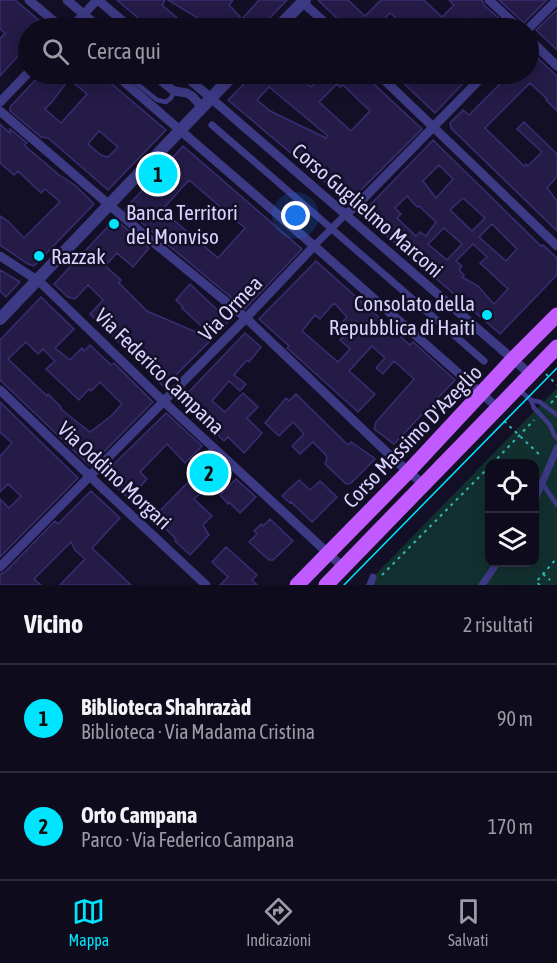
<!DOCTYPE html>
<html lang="it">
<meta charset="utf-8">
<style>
:root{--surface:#0e0b1c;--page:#1c1929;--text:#f1f3f6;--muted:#9b9ba3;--line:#2e2b3b;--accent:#00e5ff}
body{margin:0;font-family:"Asap Condensed",sans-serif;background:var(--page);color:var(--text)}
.controls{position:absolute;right:18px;bottom:18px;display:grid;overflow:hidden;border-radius:12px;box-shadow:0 3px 15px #0003}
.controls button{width:54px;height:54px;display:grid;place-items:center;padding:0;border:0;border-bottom:2px solid var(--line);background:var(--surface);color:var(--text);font:30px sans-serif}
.you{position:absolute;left:296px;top:216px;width:21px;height:21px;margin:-15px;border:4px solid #fff;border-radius:50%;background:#1a73e8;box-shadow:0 0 0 9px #1a73e833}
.badge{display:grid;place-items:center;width:39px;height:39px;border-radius:50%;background:var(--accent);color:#111;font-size:20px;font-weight:700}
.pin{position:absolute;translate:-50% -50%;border:3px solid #fff;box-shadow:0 2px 6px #0006}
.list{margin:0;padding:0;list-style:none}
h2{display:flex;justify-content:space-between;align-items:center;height:78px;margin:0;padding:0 24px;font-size:26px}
h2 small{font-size:20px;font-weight:400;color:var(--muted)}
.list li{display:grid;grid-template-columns:39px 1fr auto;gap:18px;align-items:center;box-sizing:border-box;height:108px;padding:0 24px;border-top:2px solid var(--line)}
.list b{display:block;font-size:22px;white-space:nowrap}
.list p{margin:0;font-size:20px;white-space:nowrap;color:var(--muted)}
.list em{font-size:20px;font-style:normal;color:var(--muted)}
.icon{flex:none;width:33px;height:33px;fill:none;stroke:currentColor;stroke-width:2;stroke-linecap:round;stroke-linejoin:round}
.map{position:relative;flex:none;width:557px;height:585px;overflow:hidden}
.search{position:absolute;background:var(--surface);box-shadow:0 3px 15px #0003;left:18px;right:18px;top:18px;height:66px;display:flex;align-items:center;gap:15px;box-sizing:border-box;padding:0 21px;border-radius:33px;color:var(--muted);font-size:22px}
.sheet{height:294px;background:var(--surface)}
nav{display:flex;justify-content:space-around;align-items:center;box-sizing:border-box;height:84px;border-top:2px solid var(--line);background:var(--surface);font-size:16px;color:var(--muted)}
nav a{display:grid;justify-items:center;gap:3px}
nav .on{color:var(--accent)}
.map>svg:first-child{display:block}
.green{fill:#12302f;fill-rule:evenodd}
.building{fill:#241b47;stroke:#3b2d73;stroke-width:1.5;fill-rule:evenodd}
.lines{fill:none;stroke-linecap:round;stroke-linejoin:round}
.path{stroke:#2fb8b0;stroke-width:2;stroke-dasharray:3 4.5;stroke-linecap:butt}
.service{stroke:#3d3a85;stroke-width:4.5}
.pedestrian{stroke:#3d3a85;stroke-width:7}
.minor{stroke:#3d3a85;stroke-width:9}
.tertiary{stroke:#3d3a85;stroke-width:12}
.primary{stroke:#c25bff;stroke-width:15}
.tram{stroke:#00e5ff;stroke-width:1.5}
.poi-dot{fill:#00e5ff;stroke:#130f26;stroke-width:2}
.labels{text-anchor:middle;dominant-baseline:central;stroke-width:5;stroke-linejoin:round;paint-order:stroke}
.street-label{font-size:21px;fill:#d9d4ff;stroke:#130f26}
.poi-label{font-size:21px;fill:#d9d4ff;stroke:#130f26;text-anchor:start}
</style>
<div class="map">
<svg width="557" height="585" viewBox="0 0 557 585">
<rect width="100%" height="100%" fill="#130f26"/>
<path class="green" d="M557 388V585H365L373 577ZM490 464H534V562H490Z
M202 453 230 478 217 493 188 468Z"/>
<path class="building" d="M0 0H15L48 28H28V45L0 76V39L5 33 0 29Z
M117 0H165L162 5 189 28H150Z
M168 0H233L229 5 242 19 259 0H287L260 28H214Z
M318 0H348L365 16 381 0H424L442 17 454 5 449 0H482L484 5 510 28H479L468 18 457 28H397L402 23 390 13 375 28H347Z
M499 0H547L524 23Z
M557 10V50L536 30Z
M528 49 557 76V111L546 100 547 99 530 83 485 128 524 166 526 164 528 166 542 152 517 129 524 122 557 154V177L547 188 557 201V231L451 128 450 123 463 110 469 115 510 74H528Z
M41 74H100L166 130 108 190 48 138 41 137 10 111V107ZM69 79 87 94 61 123 45 109 52 102ZM99 131 118 147 108 157 101 155 88 144Z
M254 74H290L296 79 300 76 311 87 323 74H349L352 77 355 74H363L422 129 349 202 228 100ZM337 84 340 87 343 85 370 111 351 131 319 102ZM269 87 328 136 326 138 270 111 257 100Z
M394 74H472L435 113Z
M0 124 10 133V129L27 143 24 145 58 174 76 186 94 204 34 266 28 264 0 245V216L8 221 24 238 60 202 45 189 41 193 18 171 14 175 0 163Z
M433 140 541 246 543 245 557 258V275L500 334 364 216 365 210ZM439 165 453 179 436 198 423 181ZM407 196 417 207 419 206 436 222 426 236 420 232 416 236 397 218 401 214 395 208ZM463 198 485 218 472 231 450 210ZM492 224 517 249 506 261 479 237ZM444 228 462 244 447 260 428 244ZM473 244 487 257 480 263 508 289 494 304 478 286 462 277 464 275 459 270 462 266 456 261Z
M183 146 302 249 245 309 125 209ZM189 180 245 228 218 258 162 210Z
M115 219 149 248 133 267 117 253 105 266 121 280 119 283 147 311 212 339 164 387 90 314 103 300 88 285 75 299 68 297 54 284Z
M316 261 410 345 413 342 455 380 394 444 374 429 376 422 414 379 394 361 383 374 376 368 385 358 372 346 349 371 375 394 358 412 296 356 287 348 289 346 259 319ZM334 303 347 317 337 328 345 335 340 340 350 349 338 362 302 331 315 315 320 319Z
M0 270 20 282 6 297 0 291Z
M190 284 229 321 213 337 182 308 183 307 176 300Z
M41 297 74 329 55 348 70 360 82 348 84 351 90 345 111 365 114 363 153 402 90 466 0 380V340ZM26 342 38 354 43 349 55 361 46 369 79 400 89 389 91 391 100 382 122 404 111 416 90 432 67 414 60 408 61 407 48 394 47 396 8 359Z
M245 333 261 347 249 362 247 360 234 375 246 384 240 391 229 381 212 401 225 412 243 393 258 407 247 418 262 433 244 453 228 437 224 441 181 400Z
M296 394 348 445 351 442 373 457 375 459 351 483 346 484 325 464 327 458 325 454 313 442 300 454 292 446 304 434 293 422 279 436 265 423 286 398 289 401Z
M0 402 78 478 0 557V499L9 508 21 496 8 484 0 492V456L12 443 0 432Z
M166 413 202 446 185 463 167 444 140 472 147 479 129 499 102 474 112 464 113 465Z
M191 479 203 491 194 499 212 516 203 525 209 535 190 555 175 541 176 539 154 517Z
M236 479 256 497 240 513 229 502 228 504 220 495Z
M299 480 310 490 320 481 337 497 312 522 291 502 290 503 282 496Z
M91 491 120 518 92 548 131 585H60L85 559 75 550 71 542 34 579 41 585H0V574L5 572 55 521 58 524Z
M270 519 293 541 273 560H269L249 542 257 534 254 531 261 524 263 526Z
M226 547 257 575 252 580 257 585H220L228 577 212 562Z"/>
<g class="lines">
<path class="path" d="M546 374 557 385
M551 403 557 396
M504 421 541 456
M492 464 534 420
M543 574 550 580
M382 575 490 466
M540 585 536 582 557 558"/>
<path class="service" d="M125 74 157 100 166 102 171 98 174 91
M519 390 531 400 534 408 550 425 554 435 557 438
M531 400 540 402 557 415
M542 483 557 505"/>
<path class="pedestrian" d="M212 125 484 361
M314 246 346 214
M534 502 557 448
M370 585 373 577
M482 585 498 562"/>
<path class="minor" d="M29 0 62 28
M67 0 100 28
M98 0 131 28
M300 0 331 28
M489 0 519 28
M71 28 97 0
M528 29 557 0
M528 38 557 66
M115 74 320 251 498 408
M152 74 174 91 187 93 192 96 202 107
M183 74 530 374
M378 74 557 246
M0 102 28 73
M0 111 142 233 246 318 397 462 423 484
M346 214 356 206 485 74
M0 256 40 282 163 401 343 567
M0 390 98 484 206 585
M0 567 246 318 314 246"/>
<path class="tertiary" d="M277 28 305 0
M0 319 234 74"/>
<path class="primary" d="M297 585 408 472 513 359 557 315
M326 585 557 347"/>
<path class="tram" d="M344 585 557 368"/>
</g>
<g class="poi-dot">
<circle cx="114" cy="224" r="6"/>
<circle cx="39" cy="256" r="6"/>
<circle cx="487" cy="315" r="6"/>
</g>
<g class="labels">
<g class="street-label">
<text transform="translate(368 210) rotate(41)">Corso Guglielmo Marconi</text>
<text transform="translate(230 308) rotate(-46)">Via Ormea</text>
<text transform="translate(160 371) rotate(44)">Via Federico Campana</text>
<text transform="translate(412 436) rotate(-46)">Corso Massimo D'Azeglio</text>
<text transform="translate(115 475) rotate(43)">Via Oddino Morgari</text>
</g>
<g class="poi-label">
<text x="126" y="212">Banca Territori<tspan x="126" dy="24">del Monviso</tspan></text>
<text x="51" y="256">Razzak</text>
<text x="475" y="303" text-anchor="end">Consolato della<tspan x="475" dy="24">Repubblica di Haiti</tspan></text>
</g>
</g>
</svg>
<div class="controls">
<button><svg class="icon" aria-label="locate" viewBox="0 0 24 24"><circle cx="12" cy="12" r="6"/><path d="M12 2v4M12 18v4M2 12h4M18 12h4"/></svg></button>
<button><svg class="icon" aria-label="layers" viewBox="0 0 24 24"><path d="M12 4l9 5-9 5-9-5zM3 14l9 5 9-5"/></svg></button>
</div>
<div class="you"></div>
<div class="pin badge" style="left:158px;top:174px">1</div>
<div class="pin badge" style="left:209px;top:473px">2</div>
<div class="search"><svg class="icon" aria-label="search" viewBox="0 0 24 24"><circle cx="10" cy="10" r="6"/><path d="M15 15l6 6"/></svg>Cerca qui</div>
</div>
<section class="sheet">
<h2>Vicino<small>2 risultati</small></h2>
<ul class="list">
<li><span class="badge">1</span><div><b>Biblioteca Shahrazàd</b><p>Biblioteca · Via Madama Cristina</p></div><em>90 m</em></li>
<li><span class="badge">2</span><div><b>Orto Campana</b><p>Parco · Via Federico Campana</p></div><em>170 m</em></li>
</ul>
</section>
<nav>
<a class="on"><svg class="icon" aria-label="map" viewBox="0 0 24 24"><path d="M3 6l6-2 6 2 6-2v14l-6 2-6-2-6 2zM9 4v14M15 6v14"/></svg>Mappa</a>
<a><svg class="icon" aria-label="directions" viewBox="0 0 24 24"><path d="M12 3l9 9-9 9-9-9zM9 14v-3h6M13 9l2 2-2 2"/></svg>Indicazioni</a>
<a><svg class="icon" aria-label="saved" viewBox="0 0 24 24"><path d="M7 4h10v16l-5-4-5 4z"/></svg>Salvati</a>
</nav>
